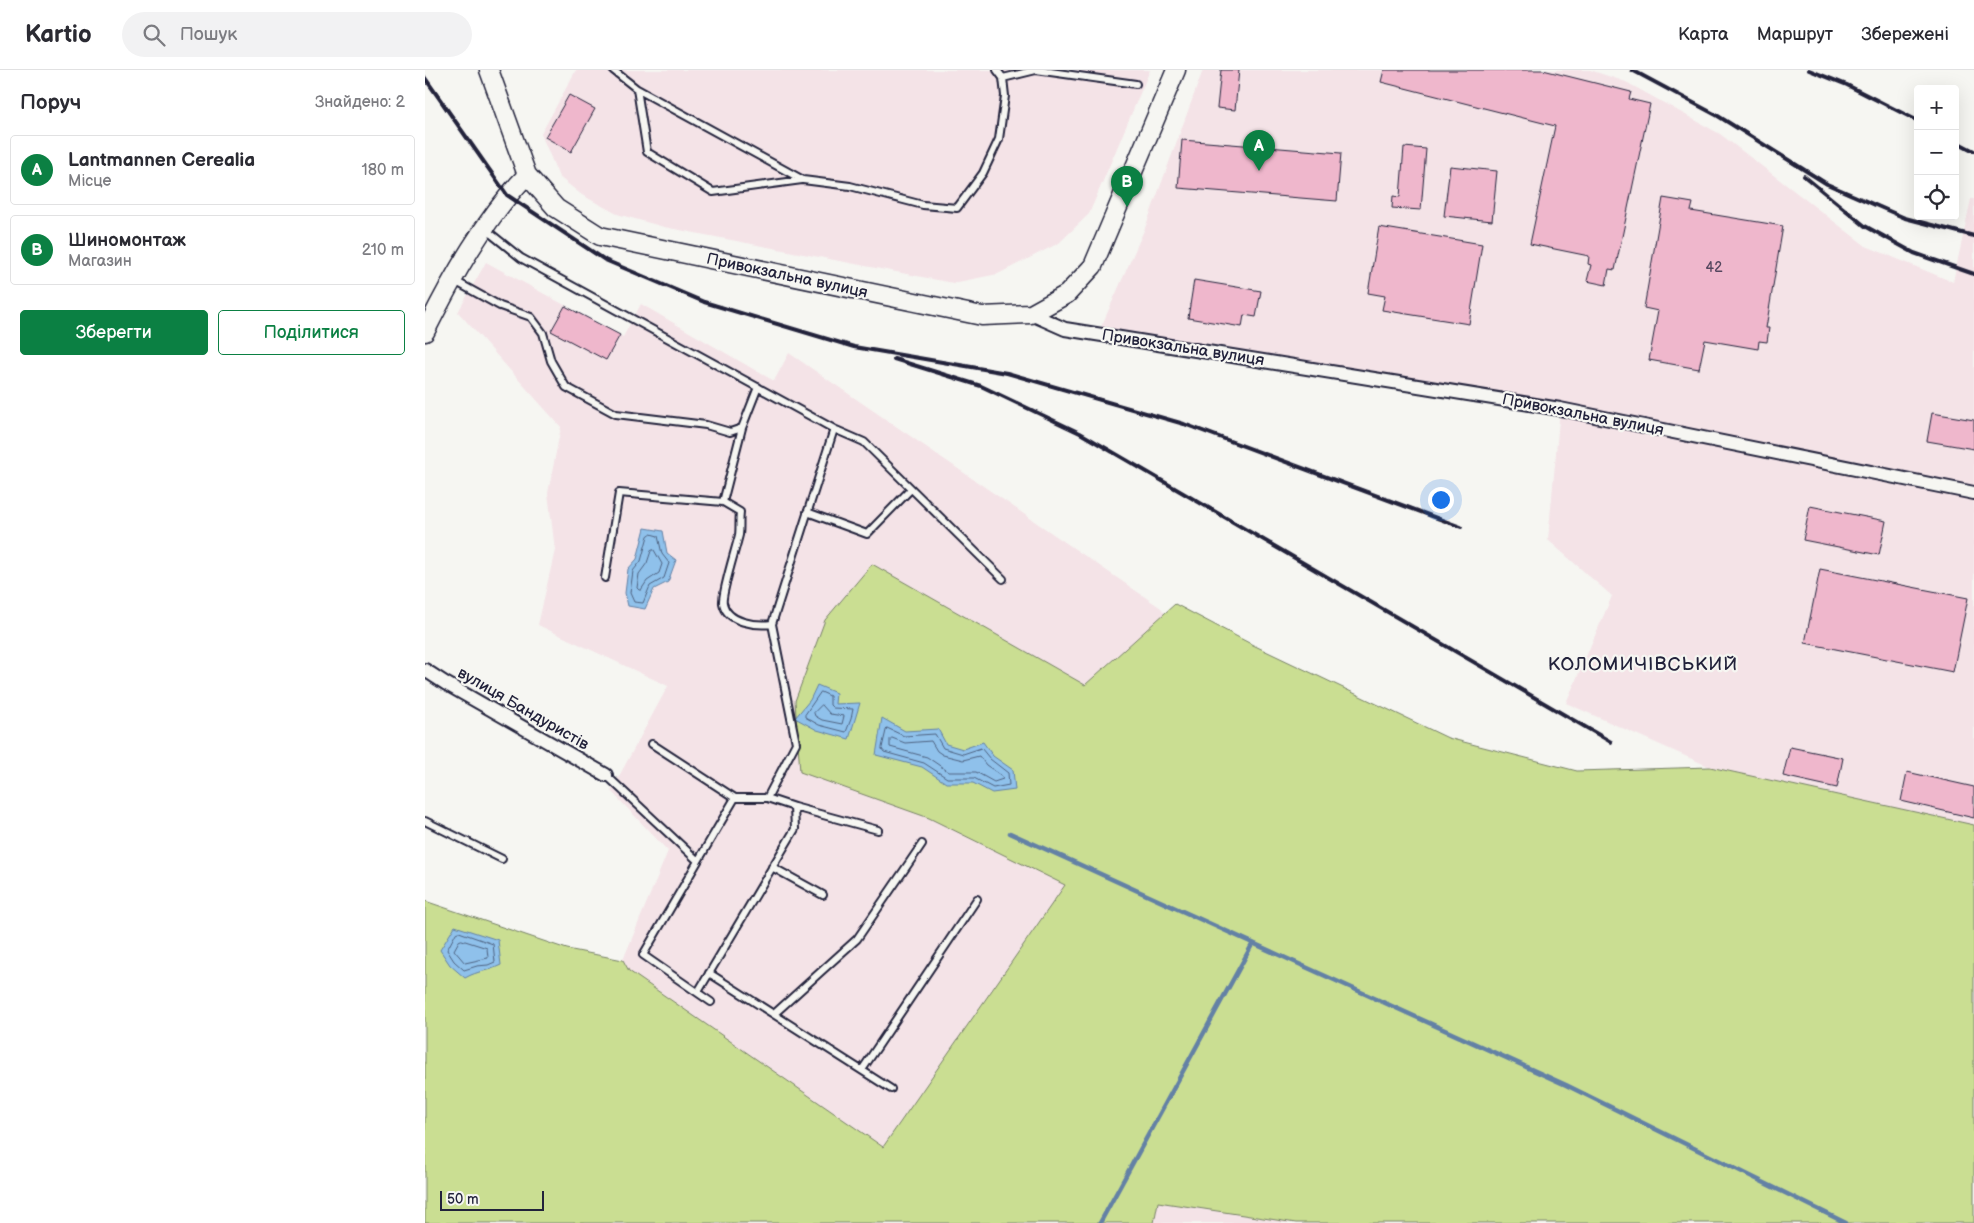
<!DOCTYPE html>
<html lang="uk">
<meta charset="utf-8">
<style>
:root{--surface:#fff;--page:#f2f2f3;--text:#2b2b33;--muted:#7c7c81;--line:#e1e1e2;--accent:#0b8043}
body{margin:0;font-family:"Balsamiq Sans",sans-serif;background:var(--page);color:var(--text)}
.controls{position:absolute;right:15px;top:15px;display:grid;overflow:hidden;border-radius:5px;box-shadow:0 5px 20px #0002}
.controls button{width:45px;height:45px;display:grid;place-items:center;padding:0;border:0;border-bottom:1px solid var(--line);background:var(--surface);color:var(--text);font:25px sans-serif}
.scale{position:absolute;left:15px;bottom:12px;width:104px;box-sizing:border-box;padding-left:5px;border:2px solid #22223b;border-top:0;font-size:14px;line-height:18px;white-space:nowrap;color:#22223b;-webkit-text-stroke:4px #f6f6f2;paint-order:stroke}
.you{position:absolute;left:1015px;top:429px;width:18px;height:18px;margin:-12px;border:4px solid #fff;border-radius:50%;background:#1a73e8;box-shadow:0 0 0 8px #1a73e833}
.badge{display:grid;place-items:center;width:32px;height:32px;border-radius:50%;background:var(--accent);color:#fff;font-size:16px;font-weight:700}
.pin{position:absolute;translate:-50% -41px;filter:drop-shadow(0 1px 2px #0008)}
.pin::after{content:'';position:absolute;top:26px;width:18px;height:15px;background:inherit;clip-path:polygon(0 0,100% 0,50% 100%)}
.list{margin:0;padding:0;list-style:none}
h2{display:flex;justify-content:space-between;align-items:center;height:65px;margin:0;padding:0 20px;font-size:21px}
h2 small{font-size:16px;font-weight:400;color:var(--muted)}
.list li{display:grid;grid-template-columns:32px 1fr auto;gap:15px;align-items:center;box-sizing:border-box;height:70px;margin:0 10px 10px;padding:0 10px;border:1px solid var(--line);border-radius:5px}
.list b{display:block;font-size:19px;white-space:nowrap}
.list p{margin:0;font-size:16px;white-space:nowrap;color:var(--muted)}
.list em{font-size:16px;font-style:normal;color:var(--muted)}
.actions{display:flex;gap:10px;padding:15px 20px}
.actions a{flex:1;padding:11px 0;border:1px solid var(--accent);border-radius:5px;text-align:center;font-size:18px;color:var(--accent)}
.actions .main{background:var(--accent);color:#fff}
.icon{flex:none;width:28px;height:28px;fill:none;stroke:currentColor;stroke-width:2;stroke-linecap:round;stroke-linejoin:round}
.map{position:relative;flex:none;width:1549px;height:1153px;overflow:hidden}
header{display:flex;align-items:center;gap:30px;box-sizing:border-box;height:70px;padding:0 25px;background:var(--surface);border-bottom:1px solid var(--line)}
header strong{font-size:24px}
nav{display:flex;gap:28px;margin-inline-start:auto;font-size:18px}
.search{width:350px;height:45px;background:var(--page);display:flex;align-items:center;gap:12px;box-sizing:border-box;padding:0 18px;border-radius:28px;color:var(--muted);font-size:19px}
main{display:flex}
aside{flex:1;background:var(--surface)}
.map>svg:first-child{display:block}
.built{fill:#f4e3e7}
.green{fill:#cade92;stroke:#768066}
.water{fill:#8fc1eb;stroke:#6381a5}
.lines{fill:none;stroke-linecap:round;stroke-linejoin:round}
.shore{stroke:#4e6281;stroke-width:1}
.stream{stroke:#6381a5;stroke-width:4.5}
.building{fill:#efb7cc;stroke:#22223b}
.service-casing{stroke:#22223b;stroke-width:10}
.minor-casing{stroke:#22223b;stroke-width:16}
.secondary-casing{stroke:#22223b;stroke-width:21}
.service{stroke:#f6f6f2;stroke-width:6}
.minor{stroke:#f6f6f2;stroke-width:12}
.secondary{stroke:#f6f6f2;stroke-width:18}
.rail{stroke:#22223b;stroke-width:4}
.labels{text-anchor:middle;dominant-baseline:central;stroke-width:4.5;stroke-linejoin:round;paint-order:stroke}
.number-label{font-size:14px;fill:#55475f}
.street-label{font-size:16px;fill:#22223b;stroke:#f6f6f2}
.quarter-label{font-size:19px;letter-spacing:1px;fill:#22223b;stroke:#f6f6f2}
</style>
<header>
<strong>Kartio</strong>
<div class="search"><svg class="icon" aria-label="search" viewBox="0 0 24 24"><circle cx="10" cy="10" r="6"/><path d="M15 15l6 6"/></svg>Пошук</div>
<nav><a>Карта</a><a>Маршрут</a><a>Збережені</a></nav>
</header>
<main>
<aside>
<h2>Поруч<small>Знайдено: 2</small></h2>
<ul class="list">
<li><span class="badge">A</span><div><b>Lantmannen Cerealia</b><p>Місце</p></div><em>180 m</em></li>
<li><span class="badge">B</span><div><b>Шиномонтаж</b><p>Магазин</p></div><em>210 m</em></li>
</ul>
<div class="actions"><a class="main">Зберегти</a><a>Поділитися</a></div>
</aside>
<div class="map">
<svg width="1549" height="1153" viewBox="0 0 1549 1153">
<rect width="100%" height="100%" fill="#f6f6f2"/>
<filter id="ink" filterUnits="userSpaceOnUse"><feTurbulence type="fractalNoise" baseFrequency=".02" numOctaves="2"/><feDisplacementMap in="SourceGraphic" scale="10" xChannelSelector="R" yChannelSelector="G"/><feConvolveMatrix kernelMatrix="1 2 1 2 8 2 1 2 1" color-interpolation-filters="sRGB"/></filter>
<g filter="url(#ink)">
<path class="built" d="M151 0H725L664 144 634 173 573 204 528 213 239 157 192 144 157 125 134 107 116 64Z
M778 0H1165L1201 12 1295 64 1441 176 1528 212 1546 129H1549V755L1285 697 1141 633 1187 526 1123 470 1135 339 673 264 720 158Z
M61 192 198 267 216 234 349 311 364 283 736 538 740 544 660 616 447 494 375 702 504 748 641 815 458 1077 203 901 198 890 243 781 186 721 243 616 113 555 130 480 123 423 136 357 33 242Z
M732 1132 871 1153H729Z"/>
<path class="green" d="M447 494 660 615 750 534 828 575 1023 668 1152 701 1285 697 1549 755V1153H871L733 1132 729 1153H0V831L142 879 198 890 204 901 458 1077 640 815 504 748 375 702 370 631 400 550Z"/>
<path class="water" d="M220 458 238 461 242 483 251 490 243 512 229 519 220 539 203 536 200 523 203 499 212 489Z
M392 615 411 623 410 634 435 633 424 669 392 660 370 648 385 630Z
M457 648 480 661 513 659 521 674 538 679 558 672 568 686 588 700 590 720 567 723 548 713H521L497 697 451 685Z
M30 856 73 870 76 895C62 902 54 900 40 908L25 895 15 880Z"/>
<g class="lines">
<path class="shore" d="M226 464 233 466 237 484 244 493 239 508 225 516 218 533 209 532 205 523 208 501 216 491 223 466Z
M229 480 237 494 234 503 222 511 216 520H214L212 518 214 504 222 493 226 481Z
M396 622 405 626V635L408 638 428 639 426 649 421 662 394 655 380 647V645Z
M397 635 405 644 419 646 417 654 397 650 390 646 389 643Z
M462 658 479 666 510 664 518 678 538 684 556 678 565 689 583 703 584 715 568 718 549 708H522L499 693 459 682 457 679Z
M467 668 480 673 506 671 512 681 518 685 538 690 554 686 561 695 577 706 578 709 569 712 551 702H524L502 687 465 677V670Z
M34 862 68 874 70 892 63 895 52 896 39 900 29 891 22 880 31 863Z
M37 870 62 878 63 888 40 893 29 880 34 871Z"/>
<path class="stream" d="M585 763 1141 1015 1421 1153
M675 1153 828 873"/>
</g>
<path class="building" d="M796 0H814L810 40 792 38Z
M959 0H1118L1206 22 1204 29 1225 34 1190 200 1184 199 1181 215 1162 211 1166 195 1163 194 1164 186 1105 174 1130 56 956 12Z
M144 25 170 39 146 82 120 67Z
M757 70 916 83 912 131 753 118Z
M979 77 1001 79 996 140 967 138 968 126 975 127Z
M1025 96 1072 101 1067 151 1019 146Z
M1238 128 1268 133 1266 141 1358 156 1341 258H1344L1342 272 1334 271 1333 279 1280 270 1274 299 1224 290 1233 241 1219 238Z
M954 157 1057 174 1044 254 957 240 960 226 943 223Z
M769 210 836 221 831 247 819 245 817 257 763 248Z
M140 236 195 265 181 290 126 261Z
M1507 343 1549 350V379L1502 371Z
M1385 436 1461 451 1454 485 1378 470Z
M1395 499 1543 528 1528 602 1380 573Z
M1365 677 1418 688 1412 718 1358 706Z
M1482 702 1549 717V748L1476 731Z"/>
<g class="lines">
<g class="service-casing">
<path id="service" d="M188 0 212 19 378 110 425 116 498 135 532 138 558 103 574 69 580 26 578 8 572 0
M578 8 611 0 711 14
M212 19 222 82 288 122 377 110
M60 159 96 188 409 359 439 372 578 509
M28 210 75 236 106 247 118 263 126 291 141 317 191 344 281 355 305 362 317 358 333 317
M298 432 317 358
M382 442 442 464 486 419
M180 508 194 423 298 432 315 442C314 450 315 458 314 465 311 478 296 525 298 533 302 553 331 556 347 554
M227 674 310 728H342L369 737 370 759 273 922
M181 705 273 791
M342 728 371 673 347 554 409 359
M369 737 453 760
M0 751 77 789
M347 797 398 825
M284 903 466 1019
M286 932 218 885 310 728
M349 944 432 869 497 774
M437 1000 552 829"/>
</g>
<g class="minor-casing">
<path id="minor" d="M606 244 640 259 1135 339 1549 423
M0 600 20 613 181 705"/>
</g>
<g class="secondary-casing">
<path id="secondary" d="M64 0 102 105 131 138 175 166 557 246 606 244 642 224 668 196 751 0
M0 262C27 208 60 148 102 105"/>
</g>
<use href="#service" class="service"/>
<use href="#minor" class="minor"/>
<use href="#secondary" class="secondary"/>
<path class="rail" d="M1207 0 1293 46 1402 114 1480 148 1549 166
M1384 0 1422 15 1493 51
M0 8 82 125 180 190 279 232 429 277 582 303 759 354 1036 457
M1530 71 1549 81
M1379 106 1440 156 1489 183 1549 204
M469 289 556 316 655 363 1186 672"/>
</g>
</g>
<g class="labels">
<g class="number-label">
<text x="1289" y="197">42</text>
</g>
<g class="street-label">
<text transform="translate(362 206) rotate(12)">Привокзальна вулиця</text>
<text transform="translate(758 278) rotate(9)">Привокзальна вулиця</text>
<text transform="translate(1158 345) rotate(11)">Привокзальна вулиця</text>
<text transform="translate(98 639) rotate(30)">вулиця Бандуристів</text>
</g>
<g class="quarter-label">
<text x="1218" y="594">КОЛОМИЧІВСЬКИЙ</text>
</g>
</g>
</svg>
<div class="controls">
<button>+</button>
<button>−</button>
<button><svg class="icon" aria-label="locate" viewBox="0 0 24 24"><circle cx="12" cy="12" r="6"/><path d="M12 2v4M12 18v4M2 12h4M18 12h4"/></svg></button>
</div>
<div class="scale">50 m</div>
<div class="you"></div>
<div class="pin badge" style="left:834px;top:101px">A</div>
<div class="pin badge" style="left:702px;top:137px">B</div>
</div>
</main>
